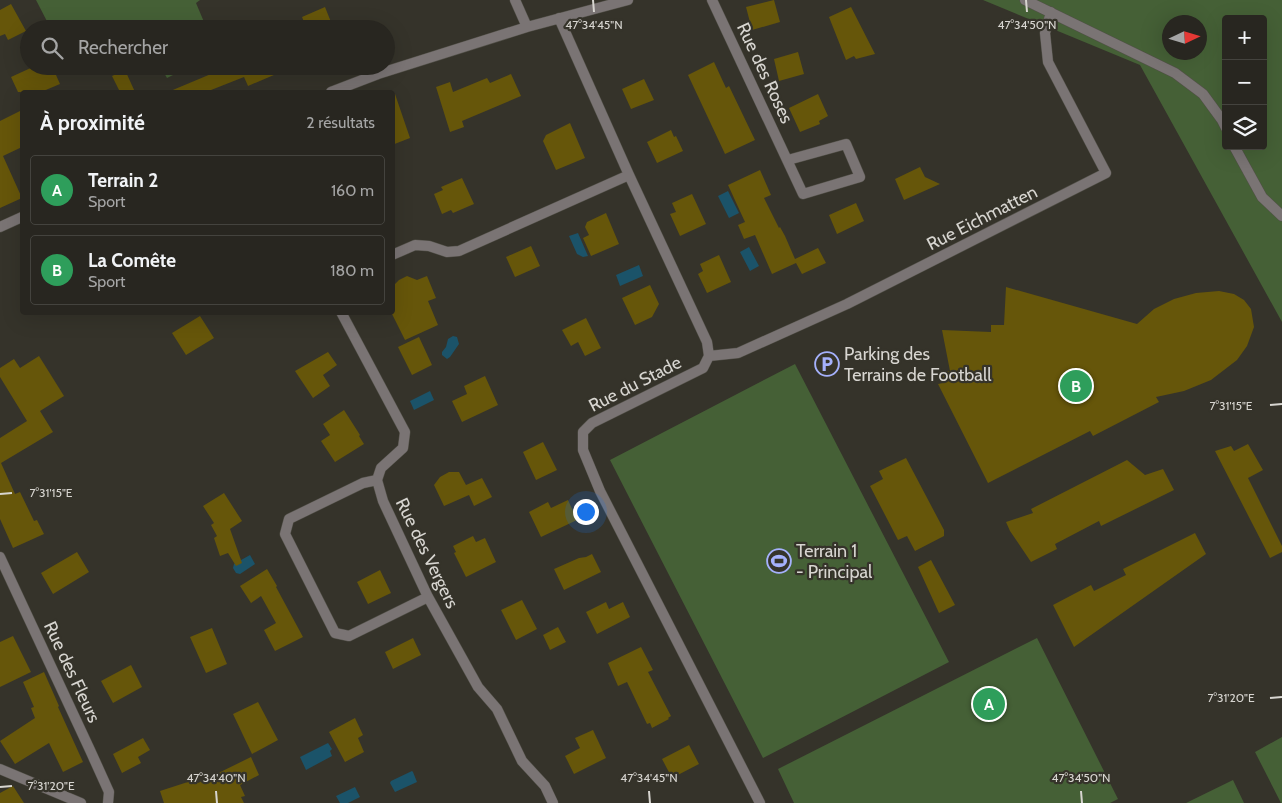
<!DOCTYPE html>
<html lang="fr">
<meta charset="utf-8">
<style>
:root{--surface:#282620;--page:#302e29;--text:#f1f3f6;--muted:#a5a5a5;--line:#44433e;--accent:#8bbbb9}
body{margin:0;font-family:Cabin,sans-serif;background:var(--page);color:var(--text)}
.controls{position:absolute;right:15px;top:15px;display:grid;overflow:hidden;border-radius:5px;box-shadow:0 5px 20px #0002}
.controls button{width:45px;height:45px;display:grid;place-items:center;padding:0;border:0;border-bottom:1px solid var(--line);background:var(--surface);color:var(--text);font:25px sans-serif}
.compass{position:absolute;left:1162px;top:15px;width:45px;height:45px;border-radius:50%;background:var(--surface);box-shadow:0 5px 20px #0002;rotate:86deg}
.you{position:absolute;left:585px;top:511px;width:18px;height:18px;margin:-12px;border:4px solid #fff;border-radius:50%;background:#1a73e8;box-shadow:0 0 0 8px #1a73e833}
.badge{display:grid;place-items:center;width:32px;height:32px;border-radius:50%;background:var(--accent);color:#fff;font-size:16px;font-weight:700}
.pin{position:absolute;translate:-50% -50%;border:2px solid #fff;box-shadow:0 1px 5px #0006}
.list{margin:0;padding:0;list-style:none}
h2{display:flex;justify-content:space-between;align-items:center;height:65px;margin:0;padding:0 20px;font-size:21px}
h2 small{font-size:16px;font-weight:400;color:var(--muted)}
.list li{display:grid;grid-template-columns:32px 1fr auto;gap:15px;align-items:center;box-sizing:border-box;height:70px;margin:0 10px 10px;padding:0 10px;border:1px solid var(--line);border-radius:5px}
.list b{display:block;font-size:19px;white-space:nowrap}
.list p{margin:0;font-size:16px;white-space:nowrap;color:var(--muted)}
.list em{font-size:16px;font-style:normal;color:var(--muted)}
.icon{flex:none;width:28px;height:28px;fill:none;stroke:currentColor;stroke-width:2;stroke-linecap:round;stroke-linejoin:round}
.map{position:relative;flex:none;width:1282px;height:803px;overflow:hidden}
.search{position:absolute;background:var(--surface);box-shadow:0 5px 20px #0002;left:20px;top:20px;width:375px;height:55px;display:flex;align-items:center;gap:12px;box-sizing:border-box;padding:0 18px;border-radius:28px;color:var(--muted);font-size:19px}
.panel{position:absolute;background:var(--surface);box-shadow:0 5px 20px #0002;left:20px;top:90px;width:375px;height:225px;border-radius:5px}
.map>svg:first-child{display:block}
.green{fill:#456036;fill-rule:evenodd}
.water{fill:#1b5369}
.building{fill:#66560a}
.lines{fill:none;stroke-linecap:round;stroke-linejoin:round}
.minor-casing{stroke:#525048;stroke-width:11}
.minor{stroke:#7a7474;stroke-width:10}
.ticks{fill:none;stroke:#d7d5d0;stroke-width:2}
.labels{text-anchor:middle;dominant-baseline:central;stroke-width:4.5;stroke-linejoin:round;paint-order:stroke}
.street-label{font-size:18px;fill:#d7d5d0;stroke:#35332a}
.poi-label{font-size:18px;fill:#d7d5d0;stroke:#35332a;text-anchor:start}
.ticks-label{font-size:12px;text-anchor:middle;fill:#d7d5d0;stroke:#35332a;stroke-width:4.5;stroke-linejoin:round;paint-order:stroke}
</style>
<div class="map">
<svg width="1282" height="803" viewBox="0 0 1282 803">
<rect width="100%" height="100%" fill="#35332a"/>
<path class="green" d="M36 0H200L196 3 207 29H51Z
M983 0H1282V322L1140 65ZM1226 19H1263V146H1226ZM1170 22H1200V52H1170Z
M160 66H191L167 78Z
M795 364 949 662 763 758 610 460Z
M1037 638 1118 799 1110 803H794L778 769Z
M1282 737V803H1281L1255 752Z
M1233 780 1244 803H1186Z"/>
<path class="water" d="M728 191 739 213 729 218 718 196Z
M578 233 588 256 583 257 577 254 569 236Z
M749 247 759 266 750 271 740 252Z
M639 265 643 276 620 286 616 275Z
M453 336 457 337 459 344 450 357 447 359 442 355V352L446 347 448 339Z
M430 391 434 400 414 410 410 401Z
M250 555 255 564 240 574 236 573 233 568 234 564Z
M328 743 332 749 330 751 332 756 306 770 300 757Z
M412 771 413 772 417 782 395 792 390 783 391 781Z
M355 787 360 797 348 803H340L336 796Z"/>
<path class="building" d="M774 0 780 22 752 30 746 7Z
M11 4 26 31 8 40 5 34 0 36V10Z
M325 7 331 22 316 29H307L302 17Z
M851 7 875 54 856 59 854 56 846 60 829 17Z
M798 52 804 74 779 81 774 59Z
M714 62 726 88 729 86 755 140 725 154 688 75Z
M35 66H52L60 84 41 92H18L11 77Z
M230 66H295L248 86 244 77 206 92H168Z
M125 70 135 92H120L112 76Z
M511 74 521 96 462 121 464 127 450 132 436 87 450 82 453 92 487 78 490 83Z
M644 79 654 100 631 109 622 89Z
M392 94H395L410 138 392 145Z
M818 94 828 116 819 121 820 124 800 132 789 108Z
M22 110V147L3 156 22 198 0 208V121Z
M570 123 585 158 556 170 543 141 546 135Z
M671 130 674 137 676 136 683 151 657 163 647 142Z
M920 167 925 177 940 184 904 200 895 179Z
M760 170 771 195 764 198 779 228 780 227 785 236 795 259 818 248 826 263 802 274 796 263 772 274 755 235 744 239 738 225 745 222 728 185Z
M462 178 474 204 453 213 451 210 442 214 434 194 443 190 441 187Z
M692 194 706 224 680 236 670 214 676 212 672 203Z
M856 203 864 221 837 234 829 215Z
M606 213 619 244 591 256 583 238 589 235 585 227 587 222Z
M531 246 540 266 515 277 506 257Z
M719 255 731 282 707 293 698 274 703 271 700 264Z
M407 276 417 280 427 276 436 298 428 301 438 325 405 340 392 314V287L399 280Z
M650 285 659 304 652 317 635 325 622 298Z
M1006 287 1137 324 1154 309 1174 299 1196 293 1219 291 1234 294 1244 300 1251 309 1254 327 1247 346 1237 360 1211 380 1184 391 1156 397 1159 402 1093 436 1090 431 988 483 938 384 943 383 941 372 950 371 942 330 991 332V325H1004Z
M200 316 214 338 186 355 172 333Z
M586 318 601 348 585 356 578 342 571 346 562 330Z
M419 337 432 365 412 375 398 347Z
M328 352 337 365 323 375 330 386 313 398 295 371Z
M39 356 64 396 40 411 53 432 1 463 15 494 20 492 34 521 37 520 44 534 13 548 0 519V438L27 421 0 377V368L14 359 20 368Z
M485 376 498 405 462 422 452 401 467 394 464 386Z
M344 410 360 435 359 436 364 444 335 462 321 441 330 435 323 424Z
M543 442 557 470 536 480 523 452Z
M1248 444 1263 470 1248 478 1282 546V552L1270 558 1215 451 1231 446 1234 451Z
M906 458 944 530V536L915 551 907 536 898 540 870 486 883 479 879 471Z
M1127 460 1145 475 1163 469 1174 490 1101 526 1099 521 1055 544 1057 549 1031 562 1010 531 1006 522 1033 513 1031 509Z
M449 472H459L466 485 482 478 492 497 474 506 469 495 444 506 434 485 440 477Z
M224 493 242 521 230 529 242 563 236 566 228 553 220 556 214 538 217 536 211 525 214 523 203 506Z
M568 500 577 520 541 537 529 512 548 502 551 508Z
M1195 533 1206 554 1074 647 1053 605 1091 585 1094 591 1126 575 1123 569Z
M473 536 476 542 485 538 496 562 466 577 454 553 456 552 453 546Z
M77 552 89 572 53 594 41 573Z
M592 554 601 572 564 590 554 569 579 558 586 557Z
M931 560 955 605 939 613 918 567Z
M267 569 277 586 276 587 303 637 275 651 264 630 276 623 261 596 251 603 240 586Z
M380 570 391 593 368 604 357 582Z
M522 600 537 629 516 640 501 610Z
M606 602 609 609 623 602 630 617 597 634 586 612Z
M558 627 566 642 550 650 543 635Z
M212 628 227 664 206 673 190 637Z
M13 636 31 672 0 687V642Z
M413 638 421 655 393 669 385 652Z
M641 647 653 670 648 672 671 716 668 718 669 719 652 728 650 723 647 724 627 682 618 686 608 663Z
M131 665 142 687 113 703 101 681Z
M44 672 59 706 58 707 83 762 63 772 49 743 15 764 0 741 35 718 31 708 34 707 23 682Z
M258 702 278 740 252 754 233 714Z
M355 718 363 735 358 738 364 752 345 762 329 732Z
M593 730 606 758 574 774 565 756 580 748 575 738Z
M143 738 150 750 138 757 141 763 122 773 113 754Z
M689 745 699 764 672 778 662 759Z
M251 757 259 775 240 785 245 796 241 797 244 803H164L160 791 197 779 198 783Z
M13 786 24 803H0V793Z"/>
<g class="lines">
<g class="minor-casing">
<path id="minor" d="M515 0 527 27
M712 0 803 194 860 177 846 144 788 160
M1025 0 1175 73 1203 94 1222 120 1226 128
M559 18 629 175 707 342 709 356 703 368 592 423 583 432V450L600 491 760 803
M331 92 378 74 527 27 628 0
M1234 146 1262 197 1282 216
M0 227 22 217
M392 255 415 245 429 246 447 252 459 251 629 175
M341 312 405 432 403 448 381 468 377 480 383 501 428 597 478 687 497 709 522 761 545 786 553 803
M709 356 738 353 847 304 1106 173 1048 62 1045 33 1051 12
M377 480 363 483 289 519 285 534 335 633 349 636 428 597
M0 557 90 750 109 792 108 803
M0 769 81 803"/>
</g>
<use href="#minor" class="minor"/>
</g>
<path class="ticks" d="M593 0 594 12M1026 0 1027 12M1270 405 1282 404M0 494 12 493M1270 698 1282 697M0 787 12 786M216 791 217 803M649 791 650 803M1081 791 1082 803"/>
<defs>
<g id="parking-ring" transform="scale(1.25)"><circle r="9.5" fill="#35332a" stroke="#a5b1fc" stroke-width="1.5"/><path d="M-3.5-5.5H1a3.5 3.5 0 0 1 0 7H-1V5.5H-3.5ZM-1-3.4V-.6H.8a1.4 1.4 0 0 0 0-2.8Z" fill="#a5b1fc"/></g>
<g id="stadium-ring" transform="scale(1.25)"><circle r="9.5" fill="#35332a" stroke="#a5b1fc" stroke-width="1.5"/><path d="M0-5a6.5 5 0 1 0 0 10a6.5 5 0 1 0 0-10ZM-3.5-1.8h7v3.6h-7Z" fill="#a5b1fc"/></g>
</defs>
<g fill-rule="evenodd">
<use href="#parking-ring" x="827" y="364"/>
<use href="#stadium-ring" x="779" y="561"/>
</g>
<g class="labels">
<g class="street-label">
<text transform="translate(765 73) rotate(65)">Rue des Roses</text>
<text transform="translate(982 218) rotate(-27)">Rue Eichmatten</text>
<text transform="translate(635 384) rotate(-27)">Rue du Stade</text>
<text transform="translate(427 553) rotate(64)">Rue des Vergers</text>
<text transform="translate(72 672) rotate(65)">Rue des Fleurs</text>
</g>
<g class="poi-label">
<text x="844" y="354">Parking des<tspan x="844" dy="21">Terrains de Football</tspan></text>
<text x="796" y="551">Terrain 1<tspan x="796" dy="21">- Principal</tspan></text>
</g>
</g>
<g class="ticks-label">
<text x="594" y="29">47°34'45"N</text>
<text x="1027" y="29">47°34'50"N</text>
<text x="1231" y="410">7°31'15"E</text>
<text x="51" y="497">7°31'15"E</text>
<text x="1231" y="702">7°31'20"E</text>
<text x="216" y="782">47°34'40"N</text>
<text x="649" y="782">47°34'45"N</text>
<text x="1081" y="782">47°34'50"N</text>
<text x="51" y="790">7°31'20"E</text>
</g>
</svg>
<div class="controls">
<button>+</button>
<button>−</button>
<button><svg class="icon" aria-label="layers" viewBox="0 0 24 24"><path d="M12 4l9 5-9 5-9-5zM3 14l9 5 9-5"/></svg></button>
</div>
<svg class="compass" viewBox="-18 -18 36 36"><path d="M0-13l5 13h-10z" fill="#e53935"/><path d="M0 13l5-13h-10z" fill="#a5a5a5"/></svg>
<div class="you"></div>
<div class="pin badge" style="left:989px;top:704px;background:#2e9e5b">A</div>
<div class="pin badge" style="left:1076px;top:386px;background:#2e9e5b">B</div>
<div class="search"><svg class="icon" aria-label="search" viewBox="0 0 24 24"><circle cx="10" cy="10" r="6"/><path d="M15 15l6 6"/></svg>Rechercher</div>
<section class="panel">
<h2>À proximité<small>2 résultats</small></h2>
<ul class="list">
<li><span class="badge" style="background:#2e9e5b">A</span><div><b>Terrain 2</b><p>Sport</p></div><em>160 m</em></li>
<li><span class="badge" style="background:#2e9e5b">B</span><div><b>La Comête</b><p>Sport</p></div><em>180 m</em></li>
</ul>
</section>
</div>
